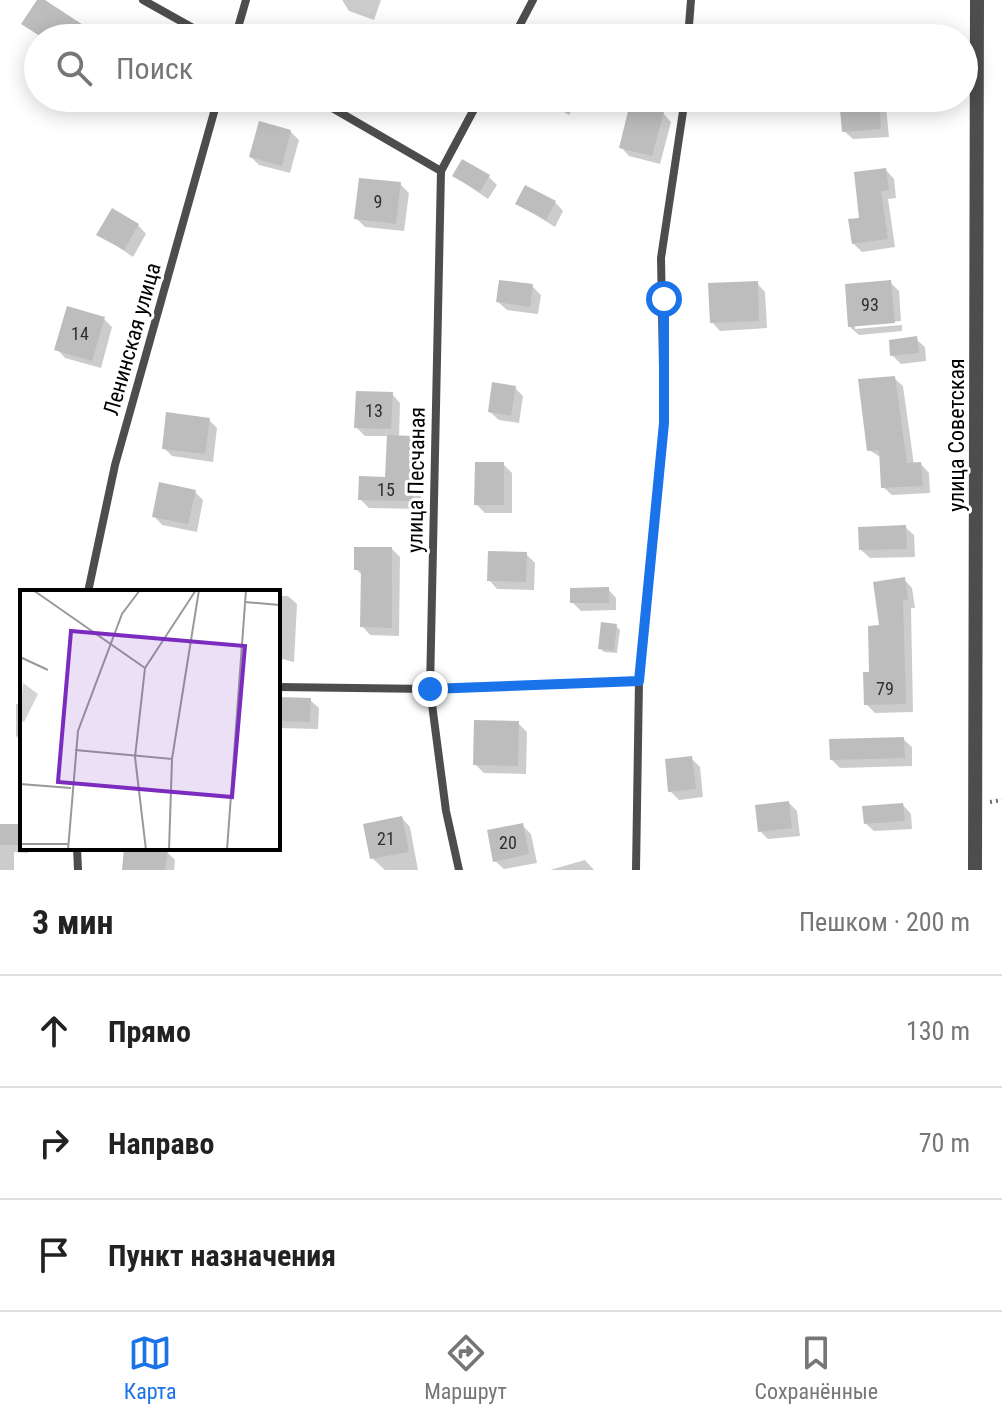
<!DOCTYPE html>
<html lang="ru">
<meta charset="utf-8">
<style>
:root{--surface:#fff;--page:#f6f6f6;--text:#222;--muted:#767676;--line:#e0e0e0;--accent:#1a73e8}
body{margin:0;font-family:"Roboto Condensed",sans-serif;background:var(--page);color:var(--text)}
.stop{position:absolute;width:24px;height:24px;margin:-18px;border:6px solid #1a73e8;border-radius:50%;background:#fff}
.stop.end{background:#1a73e8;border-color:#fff;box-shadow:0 2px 8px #0008}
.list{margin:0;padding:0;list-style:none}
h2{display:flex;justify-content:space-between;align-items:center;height:104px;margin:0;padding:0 32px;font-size:34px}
h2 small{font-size:26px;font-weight:400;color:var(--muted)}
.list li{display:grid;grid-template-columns:52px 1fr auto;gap:24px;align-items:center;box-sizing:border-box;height:112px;padding:0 32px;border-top:2px solid var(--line)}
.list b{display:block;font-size:30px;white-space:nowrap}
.list em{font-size:26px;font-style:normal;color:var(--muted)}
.icon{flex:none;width:44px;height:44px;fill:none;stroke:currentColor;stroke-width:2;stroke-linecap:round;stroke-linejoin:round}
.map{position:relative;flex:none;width:1002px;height:870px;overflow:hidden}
.search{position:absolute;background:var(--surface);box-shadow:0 4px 20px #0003;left:24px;right:24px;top:24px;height:88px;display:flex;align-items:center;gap:20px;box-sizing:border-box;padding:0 28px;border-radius:44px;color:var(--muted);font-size:30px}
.sheet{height:440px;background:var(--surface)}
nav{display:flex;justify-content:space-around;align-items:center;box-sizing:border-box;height:112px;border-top:2px solid var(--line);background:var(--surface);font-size:22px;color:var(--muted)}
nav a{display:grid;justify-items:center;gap:4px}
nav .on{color:var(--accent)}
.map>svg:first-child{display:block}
.shadow{fill:#0003}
.building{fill:#bdbdbd}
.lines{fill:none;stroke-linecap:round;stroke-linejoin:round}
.path{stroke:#6f6f6f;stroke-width:4;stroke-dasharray:2 4;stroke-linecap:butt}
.minor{stroke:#4d4d4d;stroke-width:8}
.tertiary{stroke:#4d4d4d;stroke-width:14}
.route{stroke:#1a73e8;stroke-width:10}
.labels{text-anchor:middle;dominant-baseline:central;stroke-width:6;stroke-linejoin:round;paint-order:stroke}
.number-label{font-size:18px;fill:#2f2f2f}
.street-label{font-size:22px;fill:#000;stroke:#fff}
.inset-road{fill:none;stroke:#999;stroke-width:2}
.view{fill:#7b2cbf;fill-opacity:0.15;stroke:#7b2cbf;stroke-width:4}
.inset-edge{fill:none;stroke:#000;stroke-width:4}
</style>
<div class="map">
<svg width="1002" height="870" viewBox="0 0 1002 870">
<rect width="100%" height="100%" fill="#fff"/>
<path class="shadow" d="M342 0H381L374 20 349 11Z
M568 24 592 38H560Z
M851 27 877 28 886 38H851Z
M429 30 454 38H426Z
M136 98H164L156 111Z
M539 98H579L569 115Z
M868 98H878L886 106 889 137 853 139 844 131Z
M663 113 671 122 660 164 629 156 621 147Z
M290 131 299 140 290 173 259 165 251 157Z
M886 170 894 179 896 198 888 199 895 247 862 252 853 243Z
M454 176H488L497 185 488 199Z
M400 184 409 193 404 231 365 227 356 218Z
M555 202 563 211 555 227 518 204Z
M138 225 146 234 133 257 99 234Z
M890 282 899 291 901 321 855 325V329L902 325V331L859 335 850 327Z
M757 283 765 292 767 328 720 331 712 322Z
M532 286 541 295 538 314 507 310 498 302Z
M104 319 112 327 101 368 65 358 57 349Z
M916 339 925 347 926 361 901 364 892 355Z
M894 378 903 386 914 465 921 464 929 473 930 493 892 495 883 487 882 458 869 450Z
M515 388 523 396 519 423 499 420 490 412Z
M392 394 400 403 399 438H413L421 447V509L369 508 360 499 387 479 389 436H365L356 427Z
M209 420 217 428 213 462 172 456 164 448Z
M503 464 512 473V513H485L476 504Z
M195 492 203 500 197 532 162 525 154 516Z
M905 527 914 535 915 557 870 558 861 550Z
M392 549 400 557 399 636 370 635 362 626 363 576 356 569Z
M526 554 535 563 534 590 497 589 489 580Z
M904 579 912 588 915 608H911L913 712 875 713 866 704 881 627Z
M608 589 616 598V610L581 611 572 602Z
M278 596H288L297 604 294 662 278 658Z
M616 626 620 630 617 653 604 652 600 648Z
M310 700 319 708 318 729 278 728V706Z
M16 704H22V742L16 736Z
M518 723 527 732 526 774 484 773 475 764Z
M903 739 912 747V766L840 768 832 760Z
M691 758 700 767 703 797 679 800 670 791Z
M789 803 797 811 800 836 768 839 760 831Z
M903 805 911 814 912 829 874 831 865 823Z
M402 818 410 827 418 870H385L372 858Z
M522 825 531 834 537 863 504 869 495 861Z
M0 826H20L22 848H28V853L14 852V870H0Z
M126 848 167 852 175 860 174 870H124Z
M585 860 594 870H550Z"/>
<path class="building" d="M37 0H45L103 38H43L21 24Z
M839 98H879L881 129 842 132Z
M630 103 664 112 652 156 619 148Z
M259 121 291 130 282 166 249 157Z
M462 159 490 175 480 192 452 176Z
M886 168 889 190 881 191 888 239 852 244 848 219 859 218 854 172Z
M359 178 401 182 396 224 354 219Z
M525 185 556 201 546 220 515 204Z
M112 208 139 224 124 250 96 235Z
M499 280 533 284 530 307 496 302Z
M891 280 895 323 848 327 845 284Z
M758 281 759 321 710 323 708 283Z
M67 306 105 317 92 361 54 350Z
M917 336 919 353 890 356 889 340Z
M895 376 907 463 921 462 923 486 881 488 879 450 867 451 858 379Z
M492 382 516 386 511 416 488 412Z
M356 391 393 392 391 429 354 428Z
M166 412 210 418 205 454 162 449Z
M387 435 413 436V501L358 500 359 476 385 477Z
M475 462H504V505H474Z
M159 482 196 490 188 524 152 517Z
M906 525 907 549 859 550 858 527Z
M354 547H392V628L360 627 361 570H354Z
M488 551 527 552 526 582 487 581Z
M905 577 908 600H903L906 704 864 705 863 672H869L868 626 879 625 873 582Z
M609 587V603H570V588Z
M601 622 617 624 614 651 598 649Z
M278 697 311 698 310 722 278 721Z
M474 720 519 721 518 766 473 765Z
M904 737 905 758 830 760 829 739Z
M692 756 696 789 668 792 665 759Z
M789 801 792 828 758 832 755 805Z
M903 803 905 821 864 824 862 806Z
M402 816 409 852 370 859 363 824Z
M523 823 529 854 493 862 487 830Z
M0 824H20L21 845H0Z
M124 848 168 850 165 870H122Z"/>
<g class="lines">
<path class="path" d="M990 802 1002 800"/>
<path class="minor" d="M143 0 211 38
M235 38 246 0
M513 38 533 0
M688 38 691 0
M315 98 441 171
M88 592 115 465 218 98
M278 687 430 689 639 681 664 423 661 258 685 98
M77 848 78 870
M459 870 446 811 430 689 441 171 480 98
M636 870 639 681"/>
<path class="tertiary" d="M975 870 977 0"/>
</g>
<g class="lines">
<path class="route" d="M430 689 639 681 664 423V299"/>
</g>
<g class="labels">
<g class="number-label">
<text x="378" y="201">9</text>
<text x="870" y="304">93</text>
<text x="80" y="333">14</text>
<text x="374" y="410">13</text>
<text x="386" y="489">15</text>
<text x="885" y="688">79</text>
<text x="386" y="838">21</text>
<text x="508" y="842">20</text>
</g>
<g class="street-label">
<text transform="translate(132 339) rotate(-74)">Ленинская улица</text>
<text transform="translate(956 435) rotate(-90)">улица Советская</text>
<text transform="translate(416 480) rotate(-89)">улица Песчаная</text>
</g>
</g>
<g transform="translate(20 590)">
<rect width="260" height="260" fill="#fff"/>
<path d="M3 93 18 104 4 132 0 130Z" fill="#d4d4d4"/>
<path class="inset-road" d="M13 0 125 78M224 12 260 15M0 67 28 80M55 160 152 169 179 0M0 194 51 198M0 254H48M48 260 58 141 102 24 120 0M126 260 115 167 125 78 176 0M149 260 152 169M207 260 226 0"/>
<path class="view" d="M51 41 225 56 212 207 38 192Z"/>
<rect width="260" height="260" class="inset-edge"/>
</g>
</svg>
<div class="stop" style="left:664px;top:299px"></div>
<div class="stop end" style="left:430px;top:689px"></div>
<div class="search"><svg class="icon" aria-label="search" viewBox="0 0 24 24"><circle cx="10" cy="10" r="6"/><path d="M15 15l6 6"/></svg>Поиск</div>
</div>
<section class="sheet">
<h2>3 мин<small>Пешком · 200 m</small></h2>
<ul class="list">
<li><svg class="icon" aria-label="ahead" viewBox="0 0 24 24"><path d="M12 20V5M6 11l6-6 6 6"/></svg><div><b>Прямо</b></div><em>130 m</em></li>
<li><svg class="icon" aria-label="right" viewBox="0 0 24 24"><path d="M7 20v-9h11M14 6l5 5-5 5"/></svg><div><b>Направо</b></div><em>70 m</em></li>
<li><svg class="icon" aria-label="arrive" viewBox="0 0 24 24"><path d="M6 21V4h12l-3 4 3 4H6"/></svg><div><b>Пункт назначения</b></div></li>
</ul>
</section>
<nav>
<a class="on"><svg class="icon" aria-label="map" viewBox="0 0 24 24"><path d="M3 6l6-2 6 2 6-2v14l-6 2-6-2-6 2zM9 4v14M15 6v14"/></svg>Карта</a>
<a><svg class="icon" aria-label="directions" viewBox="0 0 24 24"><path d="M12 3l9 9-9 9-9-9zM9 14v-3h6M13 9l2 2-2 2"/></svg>Маршрут</a>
<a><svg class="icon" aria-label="saved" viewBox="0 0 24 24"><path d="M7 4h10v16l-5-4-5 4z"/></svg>Сохранённые</a>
</nav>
